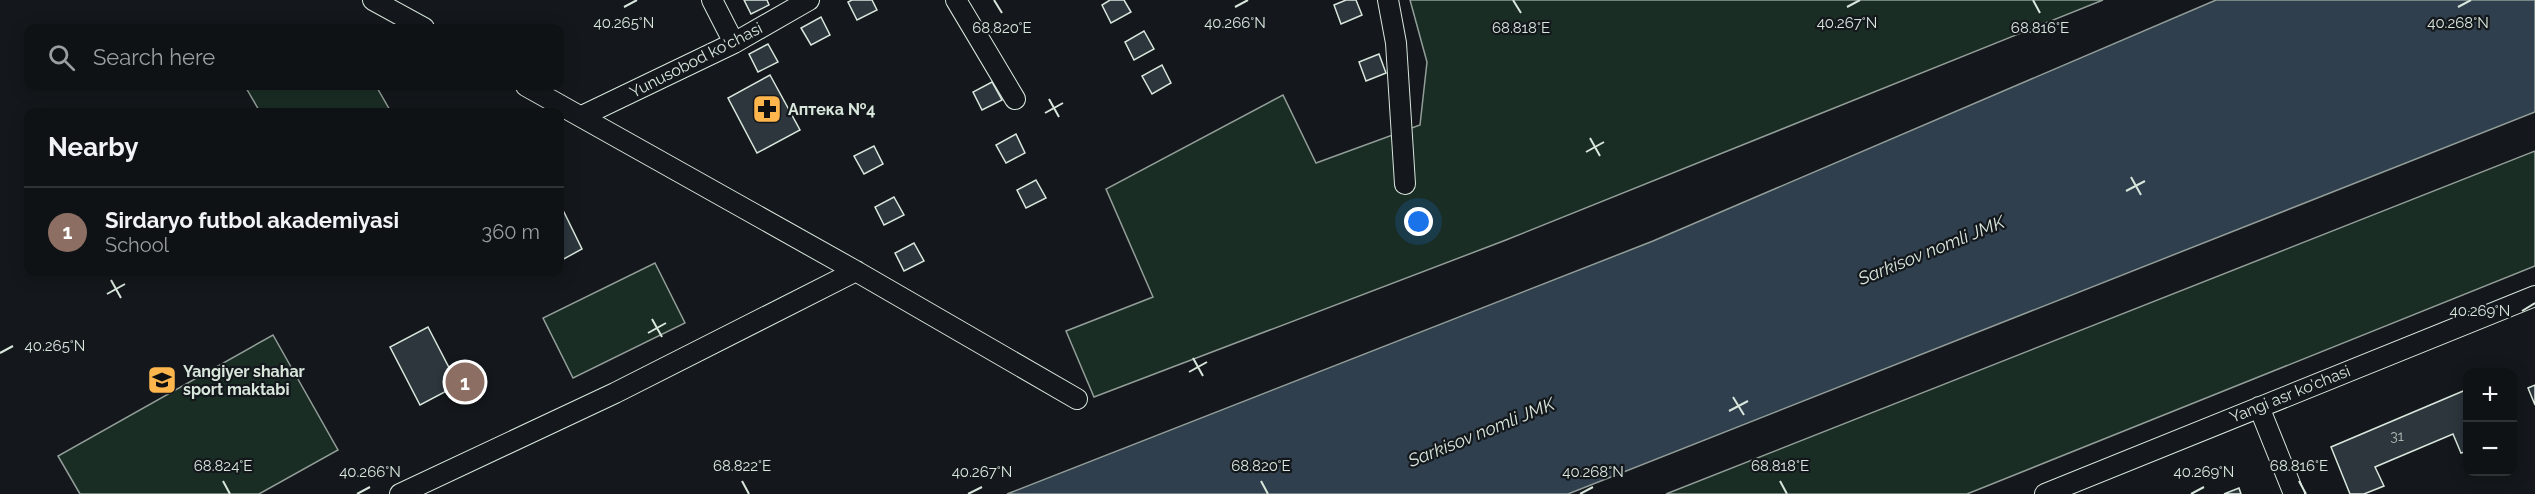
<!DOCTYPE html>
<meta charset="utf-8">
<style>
:root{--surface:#0f1215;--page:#1d2022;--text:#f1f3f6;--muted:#9b9ea0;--line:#2f3234;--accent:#ffb74d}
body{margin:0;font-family:Raleway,sans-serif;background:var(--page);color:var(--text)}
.controls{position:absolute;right:18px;bottom:18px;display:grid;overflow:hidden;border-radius:12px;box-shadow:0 3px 15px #0003}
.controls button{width:54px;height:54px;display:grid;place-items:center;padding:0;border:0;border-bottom:2px solid var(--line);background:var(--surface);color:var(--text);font:30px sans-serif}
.you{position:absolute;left:1419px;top:222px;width:21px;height:21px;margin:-15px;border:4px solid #fff;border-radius:50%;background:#1a73e8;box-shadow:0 0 0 9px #1a73e833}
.badge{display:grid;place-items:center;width:39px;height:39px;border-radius:50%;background:var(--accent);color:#fff;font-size:20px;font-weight:700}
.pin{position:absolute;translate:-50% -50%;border:3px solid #fff;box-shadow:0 2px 6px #0006}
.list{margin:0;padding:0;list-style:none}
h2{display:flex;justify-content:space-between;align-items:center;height:78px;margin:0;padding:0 24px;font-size:26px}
h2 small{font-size:20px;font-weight:400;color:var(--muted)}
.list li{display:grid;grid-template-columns:39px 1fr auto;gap:18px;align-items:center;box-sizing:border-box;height:90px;padding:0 24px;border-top:2px solid var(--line)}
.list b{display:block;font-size:22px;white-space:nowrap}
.list p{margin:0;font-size:20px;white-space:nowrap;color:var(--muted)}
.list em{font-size:20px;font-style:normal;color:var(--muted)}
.icon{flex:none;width:33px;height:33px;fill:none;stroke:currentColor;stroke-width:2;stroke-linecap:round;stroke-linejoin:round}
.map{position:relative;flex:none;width:2535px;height:494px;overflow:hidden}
.search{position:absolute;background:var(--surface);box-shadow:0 3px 15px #0003;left:24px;top:24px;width:540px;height:66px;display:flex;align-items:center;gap:15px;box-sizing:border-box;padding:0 21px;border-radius:12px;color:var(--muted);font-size:22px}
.panel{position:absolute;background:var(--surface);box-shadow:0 3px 15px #0003;left:24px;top:108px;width:540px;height:168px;border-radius:12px}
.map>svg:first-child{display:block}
.green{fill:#1a2d24;stroke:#939e99;stroke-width:1.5}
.water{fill:#2f3f4d;stroke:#939e99;stroke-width:1.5}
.building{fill:#2c363c;stroke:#d8e6dc;stroke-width:1.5}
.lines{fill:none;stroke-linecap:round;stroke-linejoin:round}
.minor-casing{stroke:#d8e6dc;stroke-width:22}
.minor{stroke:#14181c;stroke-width:20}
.ticks{fill:none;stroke:#d8e6dc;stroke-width:2}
.labels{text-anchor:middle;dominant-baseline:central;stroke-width:4.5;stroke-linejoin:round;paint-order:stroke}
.number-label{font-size:14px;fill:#adbab4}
.street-label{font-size:16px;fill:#d8e6dc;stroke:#14181c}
.poi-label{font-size:16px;font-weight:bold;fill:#d8e6dc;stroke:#14181c;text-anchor:start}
.water-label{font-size:18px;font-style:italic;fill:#d8e6dc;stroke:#14181c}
.ticks-label{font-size:15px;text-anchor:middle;fill:#d8e6dc;stroke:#14181c;stroke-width:4.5;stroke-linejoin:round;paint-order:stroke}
</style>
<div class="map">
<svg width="2535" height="494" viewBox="0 0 2535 494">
<rect width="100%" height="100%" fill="#14181c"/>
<path class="green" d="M1410 0H2103L1506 240 1094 397 1066 331 1153 297 1106 189 1283 95 1316 163 1420 125 1427 62Z
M245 86H376L391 112H260Z
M2535 151V266L1967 494H1666Z
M655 263 685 323 573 378 543 318Z
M273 335 338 450 259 494H80L58 456Z"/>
<path class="water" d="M2216 0H2535V112L1568 494H1007L1653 241Z"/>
<path class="building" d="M744 0H767L769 5 751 14Z
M852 0H872L877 10 857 20 848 2Z
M1110 0H1124L1131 12 1111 23 1102 5Z
M1346 0H1356L1362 15 1341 24 1334 5Z
M821 17 830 35 811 45 801 28Z
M1144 31 1154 49 1134 60 1125 42Z
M768 44 778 62 758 72 749 54Z
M1379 54 1386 73 1366 81 1359 62Z
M1162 65 1171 83 1152 94 1142 76Z
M770 75 800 130 757 153 728 98Z
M992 82 1002 100 982 110 973 92Z
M1016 134 1025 153 1006 163 996 145Z
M874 146 883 164 864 174 854 156Z
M1036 180 1046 198 1026 208 1017 190Z
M894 197 904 215 884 225 875 207Z
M560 204 582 249 560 261Z
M914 243 924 261 904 271 895 253Z
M428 327 458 385 420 405 390 347Z
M2535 385V405L2528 388Z
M2468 389V451L2461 453 2453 434 2375 467 2384 486 2364 494H2350L2331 447Z
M2239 488 2241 494H2224Z"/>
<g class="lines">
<g class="minor-casing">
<path id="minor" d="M373 0 424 28
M712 0 734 43
M956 0 1015 99
M1388 0 1396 43 1405 184
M526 86 854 270 1077 399
M582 116 734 43 809 0
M2259 407 2294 494
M400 494 615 393 856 271
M2045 494 2535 296"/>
</g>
<use href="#minor" class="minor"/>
</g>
<path class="ticks" d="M994 0 1002 13M1513 0 1521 13M2033 0 2040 13M624 7 637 0M1235 7 1248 0M1847 7 1860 0M2458 7 2471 0M1049 99 1059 117M1045 113 1063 103M1590 138 1600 156M1586 152 1604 142M2131 177 2141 195M2126 191 2145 181M111 280 121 298M107 294 125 284M2522 311 2535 303M652 319 662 337M648 333 666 323M0 353 13 346M1193 358 1203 376M1189 372 1207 362M1733 397 1744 415M1729 411 1748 401M223 481 230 494M742 481 749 494M1261 481 1268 494M1780 481 1787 494M2299 481 2306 494M357 494 370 487M968 494 982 487M1580 494 1593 487M2191 494 2204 487"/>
<defs>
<g id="pharmacy-square" transform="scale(1.5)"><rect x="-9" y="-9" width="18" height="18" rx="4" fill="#ffb74d" stroke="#14181c"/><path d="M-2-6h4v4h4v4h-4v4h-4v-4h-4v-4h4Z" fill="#111"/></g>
<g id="school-square" transform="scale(1.5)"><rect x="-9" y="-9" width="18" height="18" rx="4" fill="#ffb74d" stroke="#14181c"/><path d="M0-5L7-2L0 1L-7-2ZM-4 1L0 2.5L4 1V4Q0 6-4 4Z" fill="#111"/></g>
</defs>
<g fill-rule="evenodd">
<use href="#pharmacy-square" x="767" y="109"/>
<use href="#school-square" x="162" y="380"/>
</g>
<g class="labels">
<g class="number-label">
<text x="2397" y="436">31</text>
</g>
<g class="street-label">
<text transform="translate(696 60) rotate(-27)">Yunusobod ko'chasi</text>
<text transform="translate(2290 394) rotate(-22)">Yangi asr ko'chasi</text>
</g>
<g class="poi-label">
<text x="788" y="109">Аптека №4</text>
<text x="183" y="371">Yangiyer shahar<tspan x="183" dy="18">sport maktabi</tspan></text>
</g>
<g class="water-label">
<text transform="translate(1931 250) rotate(-22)">Sarkisov nomli JMK</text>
<text transform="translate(1481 432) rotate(-22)">Sarkisov nomli JMK</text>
</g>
</g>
<g class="ticks-label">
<text x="1235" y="28">40.266°N</text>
<text x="1847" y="28">40.267°N</text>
<text x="2458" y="28">40.268°N</text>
<text x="624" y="28">40.265°N</text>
<text x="1002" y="33">68.820°E</text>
<text x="1521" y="33">68.818°E</text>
<text x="2040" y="33">68.816°E</text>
<text x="2480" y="316">40.269°N</text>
<text x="55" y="351">40.265°N</text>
<text x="223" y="471">68.824°E</text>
<text x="742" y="471">68.822°E</text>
<text x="1261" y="471">68.820°E</text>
<text x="1780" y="471">68.818°E</text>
<text x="2299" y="471">68.816°E</text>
<text x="370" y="477">40.266°N</text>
<text x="982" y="477">40.267°N</text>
<text x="1593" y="477">40.268°N</text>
<text x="2204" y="477">40.269°N</text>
</g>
</svg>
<div class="controls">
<button>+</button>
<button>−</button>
</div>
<div class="you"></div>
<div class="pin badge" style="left:465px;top:382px;background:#8d6e63">1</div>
<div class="search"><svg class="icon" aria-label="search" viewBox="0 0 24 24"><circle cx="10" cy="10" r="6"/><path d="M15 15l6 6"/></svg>Search here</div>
<section class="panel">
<h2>Nearby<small></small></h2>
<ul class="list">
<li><span class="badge" style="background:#8d6e63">1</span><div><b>Sirdaryo futbol akademiyasi</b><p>School</p></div><em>360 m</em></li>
</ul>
</section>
</div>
